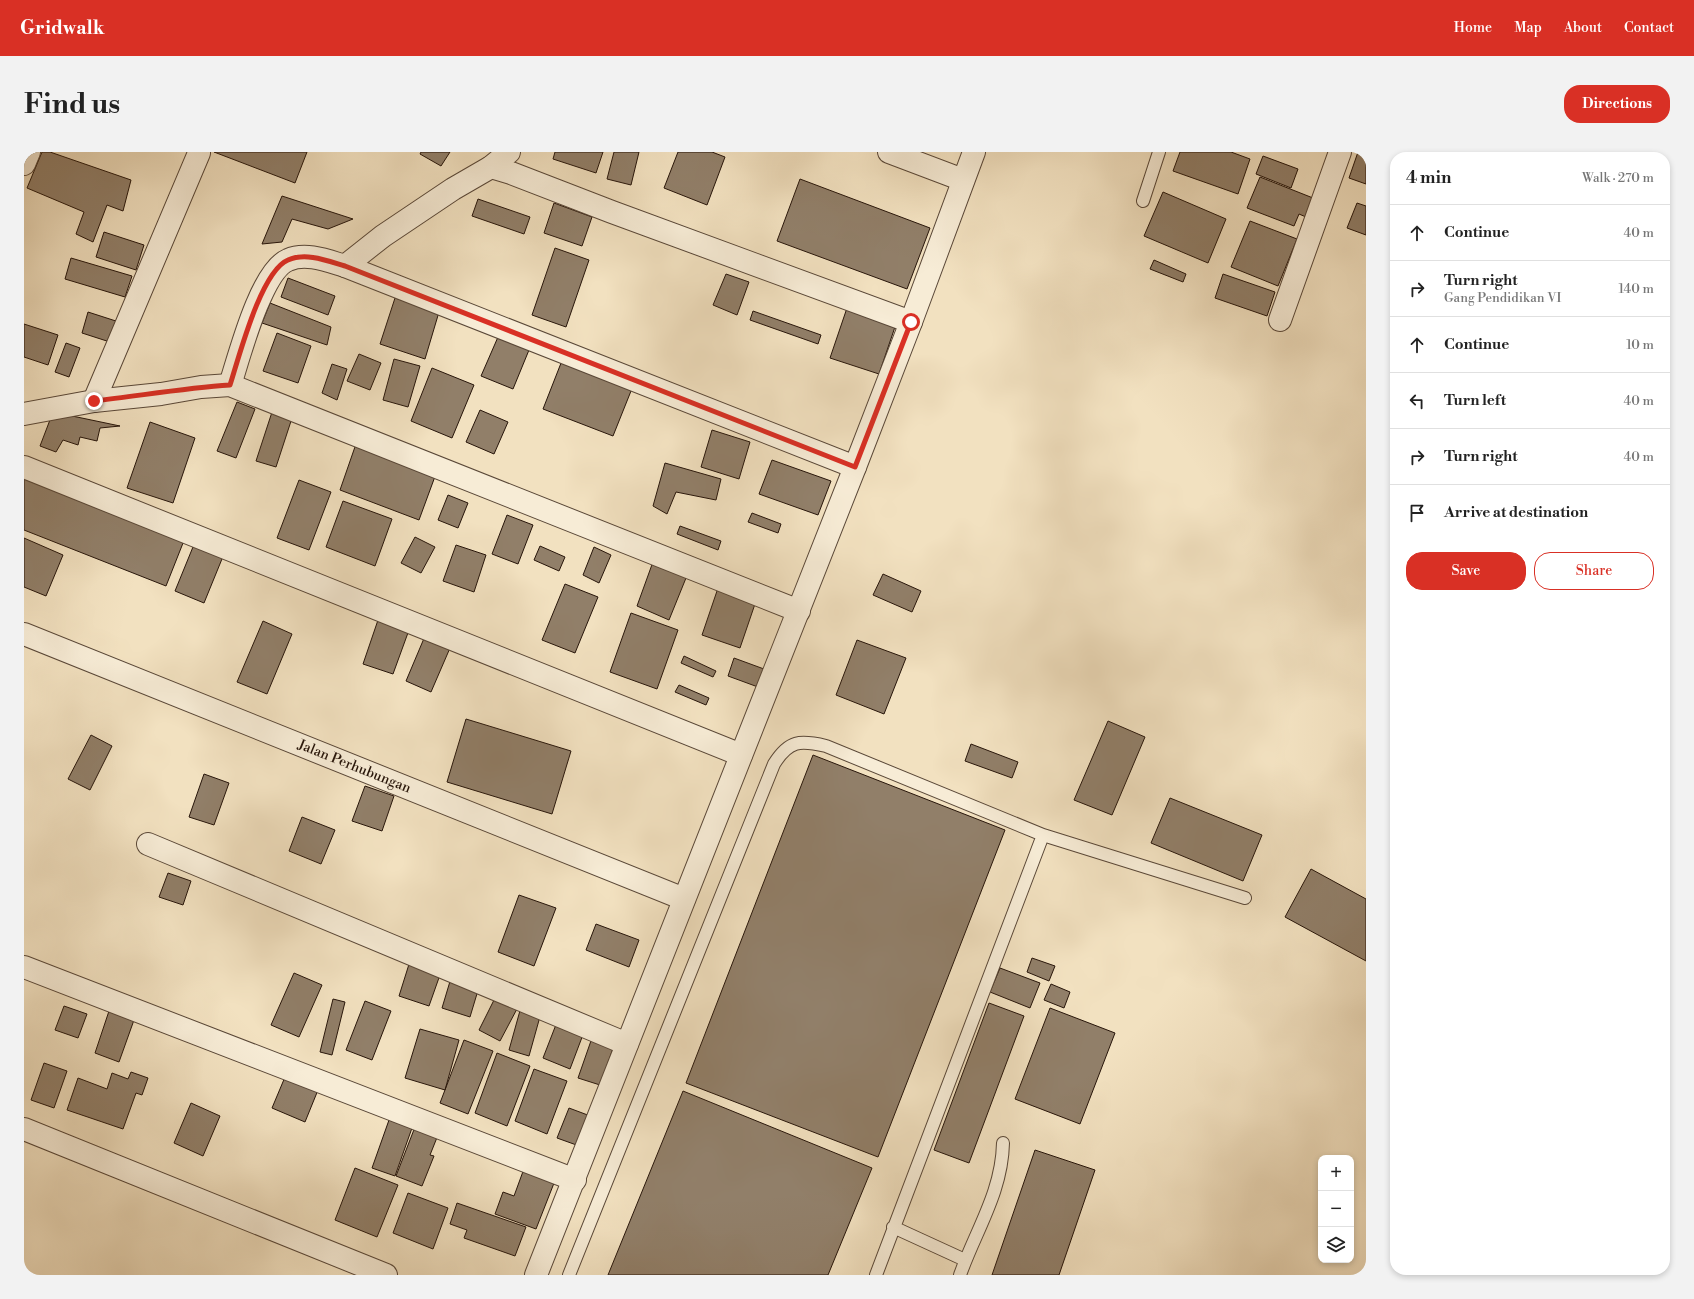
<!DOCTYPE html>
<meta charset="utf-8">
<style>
:root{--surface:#fff;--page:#f2f2f2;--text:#222;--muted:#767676;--line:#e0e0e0;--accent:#d93025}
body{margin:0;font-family:"Libre Bodoni",serif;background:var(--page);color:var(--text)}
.controls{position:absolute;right:12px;bottom:12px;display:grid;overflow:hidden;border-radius:8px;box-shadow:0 2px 6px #0003}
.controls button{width:36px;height:36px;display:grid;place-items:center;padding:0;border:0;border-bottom:1px solid var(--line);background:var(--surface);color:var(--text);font:20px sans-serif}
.stop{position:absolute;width:12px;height:12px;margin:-9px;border:3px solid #d93025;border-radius:50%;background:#fff}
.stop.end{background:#d93025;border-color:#fff;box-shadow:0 1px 4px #0008}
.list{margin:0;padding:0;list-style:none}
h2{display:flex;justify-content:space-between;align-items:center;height:52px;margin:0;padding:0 16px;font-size:17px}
h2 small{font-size:13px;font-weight:400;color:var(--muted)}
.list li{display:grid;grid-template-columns:26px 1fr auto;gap:12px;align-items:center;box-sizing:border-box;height:56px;padding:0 16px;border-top:1px solid var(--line)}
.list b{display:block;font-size:15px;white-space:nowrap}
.list p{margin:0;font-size:13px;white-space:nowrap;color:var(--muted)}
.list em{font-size:13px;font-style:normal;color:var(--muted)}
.actions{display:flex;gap:8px;padding:12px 16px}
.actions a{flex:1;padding:9px 0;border:1px solid var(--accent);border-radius:16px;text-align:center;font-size:14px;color:var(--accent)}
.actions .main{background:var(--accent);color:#fff}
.icon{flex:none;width:22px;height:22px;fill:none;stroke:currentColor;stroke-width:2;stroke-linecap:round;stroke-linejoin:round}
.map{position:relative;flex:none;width:1342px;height:1123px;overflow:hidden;border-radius:16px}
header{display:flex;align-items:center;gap:24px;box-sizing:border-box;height:56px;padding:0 20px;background:var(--accent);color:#fff}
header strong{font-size:19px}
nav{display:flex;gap:22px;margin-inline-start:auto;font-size:14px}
.intro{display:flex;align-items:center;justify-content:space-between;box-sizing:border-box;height:96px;padding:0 24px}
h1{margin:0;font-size:28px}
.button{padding:10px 18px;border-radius:16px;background:var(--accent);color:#fff;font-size:14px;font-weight:700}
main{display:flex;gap:24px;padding:0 24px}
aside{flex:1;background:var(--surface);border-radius:16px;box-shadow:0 2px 6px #0003}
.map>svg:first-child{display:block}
.building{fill:#917f69;stroke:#27150a}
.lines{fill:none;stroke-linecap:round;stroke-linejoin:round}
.lane-casing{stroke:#5a4838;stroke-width:14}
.street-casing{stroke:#5a4838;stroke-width:24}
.lane{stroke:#f7ecd6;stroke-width:12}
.street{stroke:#f7ecd6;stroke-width:22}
.route{stroke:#d93025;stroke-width:5}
.labels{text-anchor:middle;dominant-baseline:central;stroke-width:3.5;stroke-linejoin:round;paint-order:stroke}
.street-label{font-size:14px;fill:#27150a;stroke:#f7ecd6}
</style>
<header>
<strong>Gridwalk</strong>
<nav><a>Home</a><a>Map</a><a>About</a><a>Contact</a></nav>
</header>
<div class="intro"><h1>Find us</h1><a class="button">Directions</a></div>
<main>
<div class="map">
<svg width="1342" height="1123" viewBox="0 0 1342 1123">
<rect width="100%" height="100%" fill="#f2e1c0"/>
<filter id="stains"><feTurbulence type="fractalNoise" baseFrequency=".005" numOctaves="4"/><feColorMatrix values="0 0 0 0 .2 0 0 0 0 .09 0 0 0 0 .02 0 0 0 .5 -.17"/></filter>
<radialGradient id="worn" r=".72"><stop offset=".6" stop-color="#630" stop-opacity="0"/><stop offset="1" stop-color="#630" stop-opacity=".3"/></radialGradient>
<path class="building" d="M18 0H26L107 28 99 59 83 53 69 90 52 82 60 60 3 36Z
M190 0H283L271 31Z
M397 0H426L417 14 396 2Z
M531 0H579L572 21 529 7Z
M590 0H615L607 33 583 27Z
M654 0H688L701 5 683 53 640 36Z
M1156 0H1207L1226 7 1214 42 1149 19Z
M1334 0H1342V32L1325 26Z
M1239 4 1274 17 1267 36 1232 22Z
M1236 25 1289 46 1282 65 1275 62 1270 74 1223 56Z
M776 27 906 76 883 137 753 89Z
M1139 40 1202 67 1184 111 1120 84Z
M258 44 329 67 304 77 268 67 258 90 238 92Z
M454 47 506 65 500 82 448 64Z
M530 51 568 65 558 94 520 81Z
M1333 51 1342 54V83L1323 76Z
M1226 69 1273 87 1254 134 1207 115Z
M80 80 120 93 112 118 72 105Z
M531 96 565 108 542 175 508 163Z
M47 106 108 124 101 145 41 127Z
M1130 108 1162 122 1159 130 1126 117Z
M702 122 725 130 713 163 689 153Z
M1199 122 1251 140 1243 164 1191 146Z
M264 126 311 144 304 163 257 145Z
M371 146 415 160 401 207 356 192Z
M246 151 307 175 303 193 238 171Z
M824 153 873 169 855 222 806 206Z
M729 159 797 183 794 192 726 168Z
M64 160 95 170 89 191 58 181Z
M0 172 34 183 24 213 0 205Z
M253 181 287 194 274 231 239 219Z
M474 185 505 198 489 237 457 224Z
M42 191 56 196 45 225 31 220Z
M335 202 357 211 346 238 323 229Z
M539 206 609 234 589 284 519 257Z
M370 207 396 214 384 255 359 248Z
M308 212 323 217 313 248 298 241Z
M408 216 450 233 428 286 387 269Z
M213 250 231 257 212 306 193 299Z
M249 257 269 263 252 315 232 309Z
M456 258 484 270 470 302 442 290Z
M29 260 96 274 76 276 73 289 56 285 54 293 39 288 32 300 16 294Z
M126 270 171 286 149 351 103 336Z
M688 278 726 290 715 327 677 315Z
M333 289 413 319 395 368 316 338Z
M748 308 807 329 794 363 735 342Z
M641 311 697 327 692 348 652 340 643 362 629 354Z
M0 326 161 386 142 434 0 378Z
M275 328 307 340 285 398 253 386Z
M424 343 444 351 434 376 414 368Z
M319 349 368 367 351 414 302 395Z
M728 361 757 372 754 381 724 370Z
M483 363 509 373 494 412 468 402Z
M656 374 697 389 694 398 653 382Z
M391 385 411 395 397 421 377 411Z
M0 386 39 403 22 444 0 435Z
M171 390 200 402 180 451 151 439Z
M432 393 462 403 450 440 419 429Z
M516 394 541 405 535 419 510 408Z
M570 395 587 403 575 431 559 423Z
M630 407 662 426 645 468 613 454Z
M859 422 897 439 888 460 849 443Z
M541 432 574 445 551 501 518 488Z
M694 436 732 449 716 496 678 483Z
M607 461 654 478 633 537 586 520Z
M354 468 385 478 369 522 339 512Z
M239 469 268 482 243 542 213 530Z
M401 484 426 496 407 540 382 529Z
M833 488 882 506 860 562 812 543Z
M660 504 692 519 689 525 657 511Z
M710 506 740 517 734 535 704 524Z
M655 533 685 546 682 553 651 540Z
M442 567 547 599 528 662 423 630Z
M1084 569 1121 585 1088 663 1050 648Z
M67 583 88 594 66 638 44 627Z
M947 592 994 610 988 626 941 609Z
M789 603 981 678 854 1005 662 931Z
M180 622 205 631 190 673 165 665Z
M341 634 370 644 358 679 328 669Z
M1146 646 1238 683 1219 729 1127 691Z
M278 665 311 678 297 712 265 699Z
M1287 717 1342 747V809L1261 765Z
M144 721 167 729 159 753 135 745Z
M495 743 532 756 510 814 474 800Z
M572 772 615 788 605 815 562 798Z
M1008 806 1031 814 1025 829 1003 820Z
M386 809 417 820 405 854 375 844Z
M976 816 1016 831 1006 856 966 840Z
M270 821 298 833 275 885 247 873Z
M427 826 455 835 446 865 418 856Z
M1027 832 1046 840 1040 856 1020 848Z
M472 844 494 855 476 889 455 878Z
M309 847 321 850 308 903 296 900Z
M341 849 367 859 348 908 322 898Z
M965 851 1000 864 945 1011 910 998Z
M40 854 63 862 54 886 31 878Z
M497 855 517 861 505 904 485 898Z
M1026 856 1091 881 1056 972 991 947Z
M85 859 110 868 95 910 71 901Z
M533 870 560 880 546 917 519 906Z
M396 877 435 888 421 938 381 926Z
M569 883 591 891 576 933 554 926Z
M440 888 469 899 444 962 416 951Z
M473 901 506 914 483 974 451 961Z
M20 911 43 919 30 956 7 948Z
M510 917 543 929 523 982 491 969Z
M107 920 124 926 118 943 112 941 99 977 43 958 54 926 83 937 88 921 104 927Z
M261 925 294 938 281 970 248 956Z
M659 939 848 1016 804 1123H584Z
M167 951 196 964 179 1004 150 991Z
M545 956 569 965 558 995 533 986Z
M365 968 388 976 371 1024 348 1016Z
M391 975 414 983 406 1003 410 1004 398 1034 372 1024Z
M1011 998 1071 1018 1035 1123H968Z
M501 1014 532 1026 512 1077 471 1062 479 1040 490 1044Z
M331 1016 374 1033 353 1085 311 1068Z
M384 1041 424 1056 409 1097 369 1081Z
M433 1051 502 1075 491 1104 440 1086 443 1078 426 1072Z"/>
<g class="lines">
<g class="lane-casing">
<path id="lane" d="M1119 49 1135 0
M1019 683 1221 746
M869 1075 941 1108
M545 1123 750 612C765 588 776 588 802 594L1019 683 852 1123
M936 1123C952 1078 978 1040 979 991"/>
</g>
<g class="street-casing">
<g id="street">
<path d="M865 0 939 28"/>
<path d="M0 12 5 0"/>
<path d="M467 15 487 21 588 60 887 170"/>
<path d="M321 114 359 84 429 37 467 15 485 0"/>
<path d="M1256 168 1316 0"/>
<path d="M206 233C215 205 237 119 264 108 282 100 304 109 321 114L831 315"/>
<path d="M70 249 175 1"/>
<path d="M0 262 70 249 137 242 177 235 206 233 775 459"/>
<path d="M0 315 717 603"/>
<path id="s1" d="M0 482 660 747"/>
<path d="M124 692 603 892"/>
<path d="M0 815 551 1028"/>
<path d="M0 977 362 1123"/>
<path d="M512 1123 831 315 887 170 950 0"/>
</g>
</g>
<use href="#lane" class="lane"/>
<use href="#street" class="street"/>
</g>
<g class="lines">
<path class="route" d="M70 249C115 244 160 236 206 233 215 205 237 119 264 108 282 100 304 109 321 114L831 315 887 170"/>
</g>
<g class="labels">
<g class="street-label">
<text stroke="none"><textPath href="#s1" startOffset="356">Jalan Perhubungan</textPath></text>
</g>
</g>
<rect width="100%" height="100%" filter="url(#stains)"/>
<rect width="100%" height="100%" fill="url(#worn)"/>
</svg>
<div class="controls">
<button>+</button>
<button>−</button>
<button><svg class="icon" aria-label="layers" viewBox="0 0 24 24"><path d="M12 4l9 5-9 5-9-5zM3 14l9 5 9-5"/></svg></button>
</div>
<div class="stop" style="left:887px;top:170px"></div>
<div class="stop end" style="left:70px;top:249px"></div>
</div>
<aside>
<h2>4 min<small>Walk · 270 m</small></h2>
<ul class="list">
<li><svg class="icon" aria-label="ahead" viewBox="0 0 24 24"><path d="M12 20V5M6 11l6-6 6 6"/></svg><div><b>Continue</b></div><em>40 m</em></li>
<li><svg class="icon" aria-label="right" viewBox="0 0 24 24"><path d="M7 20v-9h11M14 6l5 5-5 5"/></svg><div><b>Turn right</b><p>Gang Pendidikan VI</p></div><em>140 m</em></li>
<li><svg class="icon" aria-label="ahead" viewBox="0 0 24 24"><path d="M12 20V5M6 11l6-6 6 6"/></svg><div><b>Continue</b></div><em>10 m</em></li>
<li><svg class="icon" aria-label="left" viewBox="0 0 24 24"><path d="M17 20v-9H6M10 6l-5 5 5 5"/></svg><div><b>Turn left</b></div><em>40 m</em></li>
<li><svg class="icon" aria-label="right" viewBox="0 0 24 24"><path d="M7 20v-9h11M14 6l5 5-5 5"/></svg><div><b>Turn right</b></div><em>40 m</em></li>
<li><svg class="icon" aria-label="arrive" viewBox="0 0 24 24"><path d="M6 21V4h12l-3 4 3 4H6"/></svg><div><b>Arrive at destination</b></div></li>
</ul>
<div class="actions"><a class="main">Save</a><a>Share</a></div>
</aside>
</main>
